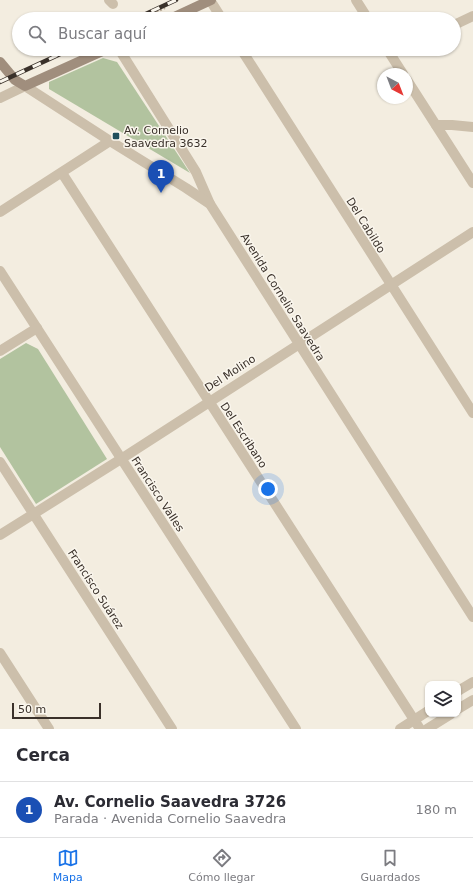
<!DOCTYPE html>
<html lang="es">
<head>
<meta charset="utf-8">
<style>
	:root { --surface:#fff; --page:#f7f7f7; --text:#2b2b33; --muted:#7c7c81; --line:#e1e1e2; --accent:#1a73e8 }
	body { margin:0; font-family:"DejaVu Sans",sans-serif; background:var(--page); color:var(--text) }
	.controls { position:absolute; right:12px; bottom:12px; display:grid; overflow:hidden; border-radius:8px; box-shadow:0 1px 3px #0004 }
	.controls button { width:36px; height:36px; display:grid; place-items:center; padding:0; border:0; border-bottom:1px solid var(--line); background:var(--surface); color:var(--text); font:20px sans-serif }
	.compass { position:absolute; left:377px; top:68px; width:36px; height:36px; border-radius:50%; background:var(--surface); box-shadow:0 1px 3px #0004; rotate:138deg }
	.scale { position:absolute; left:12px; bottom:10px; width:89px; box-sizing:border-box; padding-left:4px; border:2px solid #3a312a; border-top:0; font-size:11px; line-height:14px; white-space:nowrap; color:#3a312a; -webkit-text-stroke:3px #faf6ed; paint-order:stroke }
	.you { position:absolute; left:268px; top:489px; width:14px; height:14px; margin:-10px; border:3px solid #fff; border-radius:50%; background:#1a73e8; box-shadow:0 0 0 6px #1a73e833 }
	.badge { display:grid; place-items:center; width:26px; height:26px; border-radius:50%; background:var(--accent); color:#fff; font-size:13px; font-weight:700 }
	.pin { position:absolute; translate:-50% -33px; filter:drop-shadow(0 1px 2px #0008) }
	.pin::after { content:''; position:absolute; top:21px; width:14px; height:12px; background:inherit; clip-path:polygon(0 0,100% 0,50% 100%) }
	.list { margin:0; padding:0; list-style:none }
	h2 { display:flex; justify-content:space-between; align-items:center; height:52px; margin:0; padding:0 16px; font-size:17px }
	h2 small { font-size:13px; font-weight:400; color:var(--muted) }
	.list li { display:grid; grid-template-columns:26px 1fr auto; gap:12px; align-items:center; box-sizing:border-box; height:56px; padding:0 16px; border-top:1px solid var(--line) }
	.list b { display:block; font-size:15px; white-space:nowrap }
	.list p { margin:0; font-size:13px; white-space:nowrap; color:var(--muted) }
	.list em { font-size:13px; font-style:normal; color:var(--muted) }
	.icon { flex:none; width:22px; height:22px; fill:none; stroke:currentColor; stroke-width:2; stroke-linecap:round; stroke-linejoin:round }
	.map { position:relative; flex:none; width:473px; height:729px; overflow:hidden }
	.search { position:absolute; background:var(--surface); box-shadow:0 1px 3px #0004; left:12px; right:12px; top:12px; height:44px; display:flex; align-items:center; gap:10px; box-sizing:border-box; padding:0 14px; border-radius:22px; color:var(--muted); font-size:15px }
	.sheet { height:108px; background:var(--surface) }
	nav { display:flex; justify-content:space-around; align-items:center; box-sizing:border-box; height:56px; border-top:1px solid var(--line); background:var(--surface); font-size:11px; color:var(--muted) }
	nav a { display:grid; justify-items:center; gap:2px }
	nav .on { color:var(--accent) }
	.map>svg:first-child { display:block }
	.green { fill:#b2c39f }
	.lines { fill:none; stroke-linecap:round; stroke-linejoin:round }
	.path { stroke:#b8a996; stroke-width:2; stroke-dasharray:2 2; stroke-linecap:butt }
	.street { stroke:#ccbfab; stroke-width:10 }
	.secondary { stroke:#a08e7d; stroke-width:10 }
	.rail-casing { stroke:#3a312a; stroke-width:4.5 }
	.rail { stroke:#faf6ed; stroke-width:3; stroke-dasharray:9; stroke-linecap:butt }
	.poi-dot { fill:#204f5b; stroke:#faf6ed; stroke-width:1.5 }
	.labels { text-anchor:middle; stroke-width:3; stroke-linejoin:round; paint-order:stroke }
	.poi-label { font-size:11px; fill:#3a312a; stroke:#faf6ed; text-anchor:start }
	.street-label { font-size:11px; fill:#3a312a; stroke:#faf6ed }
</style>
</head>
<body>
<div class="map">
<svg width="473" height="729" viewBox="0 0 473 729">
	<rect width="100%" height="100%" fill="#f3ede0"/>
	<!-- green -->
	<g class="green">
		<path d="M103 58 117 62 190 173 49 89V82Z"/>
		<path d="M26 343 38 349 107 459 36 504 0 447V359Z"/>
	</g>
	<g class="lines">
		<!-- path -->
		<path class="path" d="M142 19 165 8"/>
		<!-- street -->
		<g class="street">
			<path d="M109 0 113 4"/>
			<path d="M210 0 222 19"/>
			<path d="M356 0 368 19"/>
			<path d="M454 25 473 16"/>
			<path d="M119 49 196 172 210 204"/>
			<path d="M241 49 473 413"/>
			<path d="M387 49 403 74"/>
			<path d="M407 80 473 183"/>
			<path d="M0 98 25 86 110 141 186 188 210 204 473 617"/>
			<path d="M436 125H452L473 127"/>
			<path d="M62 173 420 729"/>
			<path d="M0 212 110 141"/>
			<path d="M0 271 296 729"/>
			<path d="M0 351 37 328"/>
			<path d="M0 462 172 729"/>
			<path d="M0 535 121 459 473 232"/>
			<path d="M0 653 49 729"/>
			<path d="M458 691 473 682"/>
			<path d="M458 709 473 700"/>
			<path d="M400 729 428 711"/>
			<path d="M427 729 451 714"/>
		</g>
		<!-- secondary -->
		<g class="secondary">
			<path d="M170 19 211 0"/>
			<path d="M0 62 15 80 25 86 107 49"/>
		</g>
		<defs>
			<g id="rail">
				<path d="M135 19 176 0"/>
				<path d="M0 82 71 49"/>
			</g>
		</defs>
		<!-- rail casing -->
		<use href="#rail" class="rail-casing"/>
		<!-- rail -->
		<use href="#rail" class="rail"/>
	</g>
	<!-- markers -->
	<rect class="poi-dot" x="112" y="132" width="8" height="8" rx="2"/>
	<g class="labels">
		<!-- poi labels -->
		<g class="poi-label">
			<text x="124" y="134">Av. Cornelio<tspan x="124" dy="13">Saavedra 3632</tspan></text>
		</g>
		<!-- street labels -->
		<g class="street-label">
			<text transform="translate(366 225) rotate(58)" y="4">Del Cabildo</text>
			<text transform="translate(283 297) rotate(58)" y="4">Avenida Cornelio Saavedra</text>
			<text transform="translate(230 373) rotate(-33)" y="4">Del Molino</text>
			<text transform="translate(244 435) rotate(57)" y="4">Del Escribano</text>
			<text transform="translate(158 494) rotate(57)" y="4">Francisco Valles</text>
			<text transform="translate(96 589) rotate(57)" y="4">Francisco Suárez</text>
		</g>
	</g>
</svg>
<div class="controls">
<button><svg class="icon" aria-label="layers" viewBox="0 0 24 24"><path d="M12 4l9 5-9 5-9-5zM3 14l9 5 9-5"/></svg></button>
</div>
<svg class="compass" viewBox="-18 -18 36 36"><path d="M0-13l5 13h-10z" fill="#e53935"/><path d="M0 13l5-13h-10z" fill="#7c7c81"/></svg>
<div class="scale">50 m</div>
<div class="you"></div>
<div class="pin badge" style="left:161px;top:193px;background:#1a4fb4">1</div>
<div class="search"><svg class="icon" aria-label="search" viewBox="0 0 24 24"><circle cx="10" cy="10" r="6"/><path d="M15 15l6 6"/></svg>Buscar aquí</div>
</div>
<section class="sheet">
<h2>Cerca<small></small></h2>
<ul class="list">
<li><span class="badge" style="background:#1a4fb4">1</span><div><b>Av. Cornelio Saavedra 3726</b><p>Parada · Avenida Cornelio Saavedra</p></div><em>180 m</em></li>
</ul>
</section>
<nav>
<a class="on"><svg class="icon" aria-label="map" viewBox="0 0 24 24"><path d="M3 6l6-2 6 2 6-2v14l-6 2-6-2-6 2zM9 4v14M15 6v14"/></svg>Mapa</a>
<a><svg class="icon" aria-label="directions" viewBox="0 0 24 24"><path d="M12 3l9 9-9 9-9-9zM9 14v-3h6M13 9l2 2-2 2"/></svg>Cómo llegar</a>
<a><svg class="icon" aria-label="saved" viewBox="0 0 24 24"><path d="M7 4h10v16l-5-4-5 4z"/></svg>Guardados</a>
</nav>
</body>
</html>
